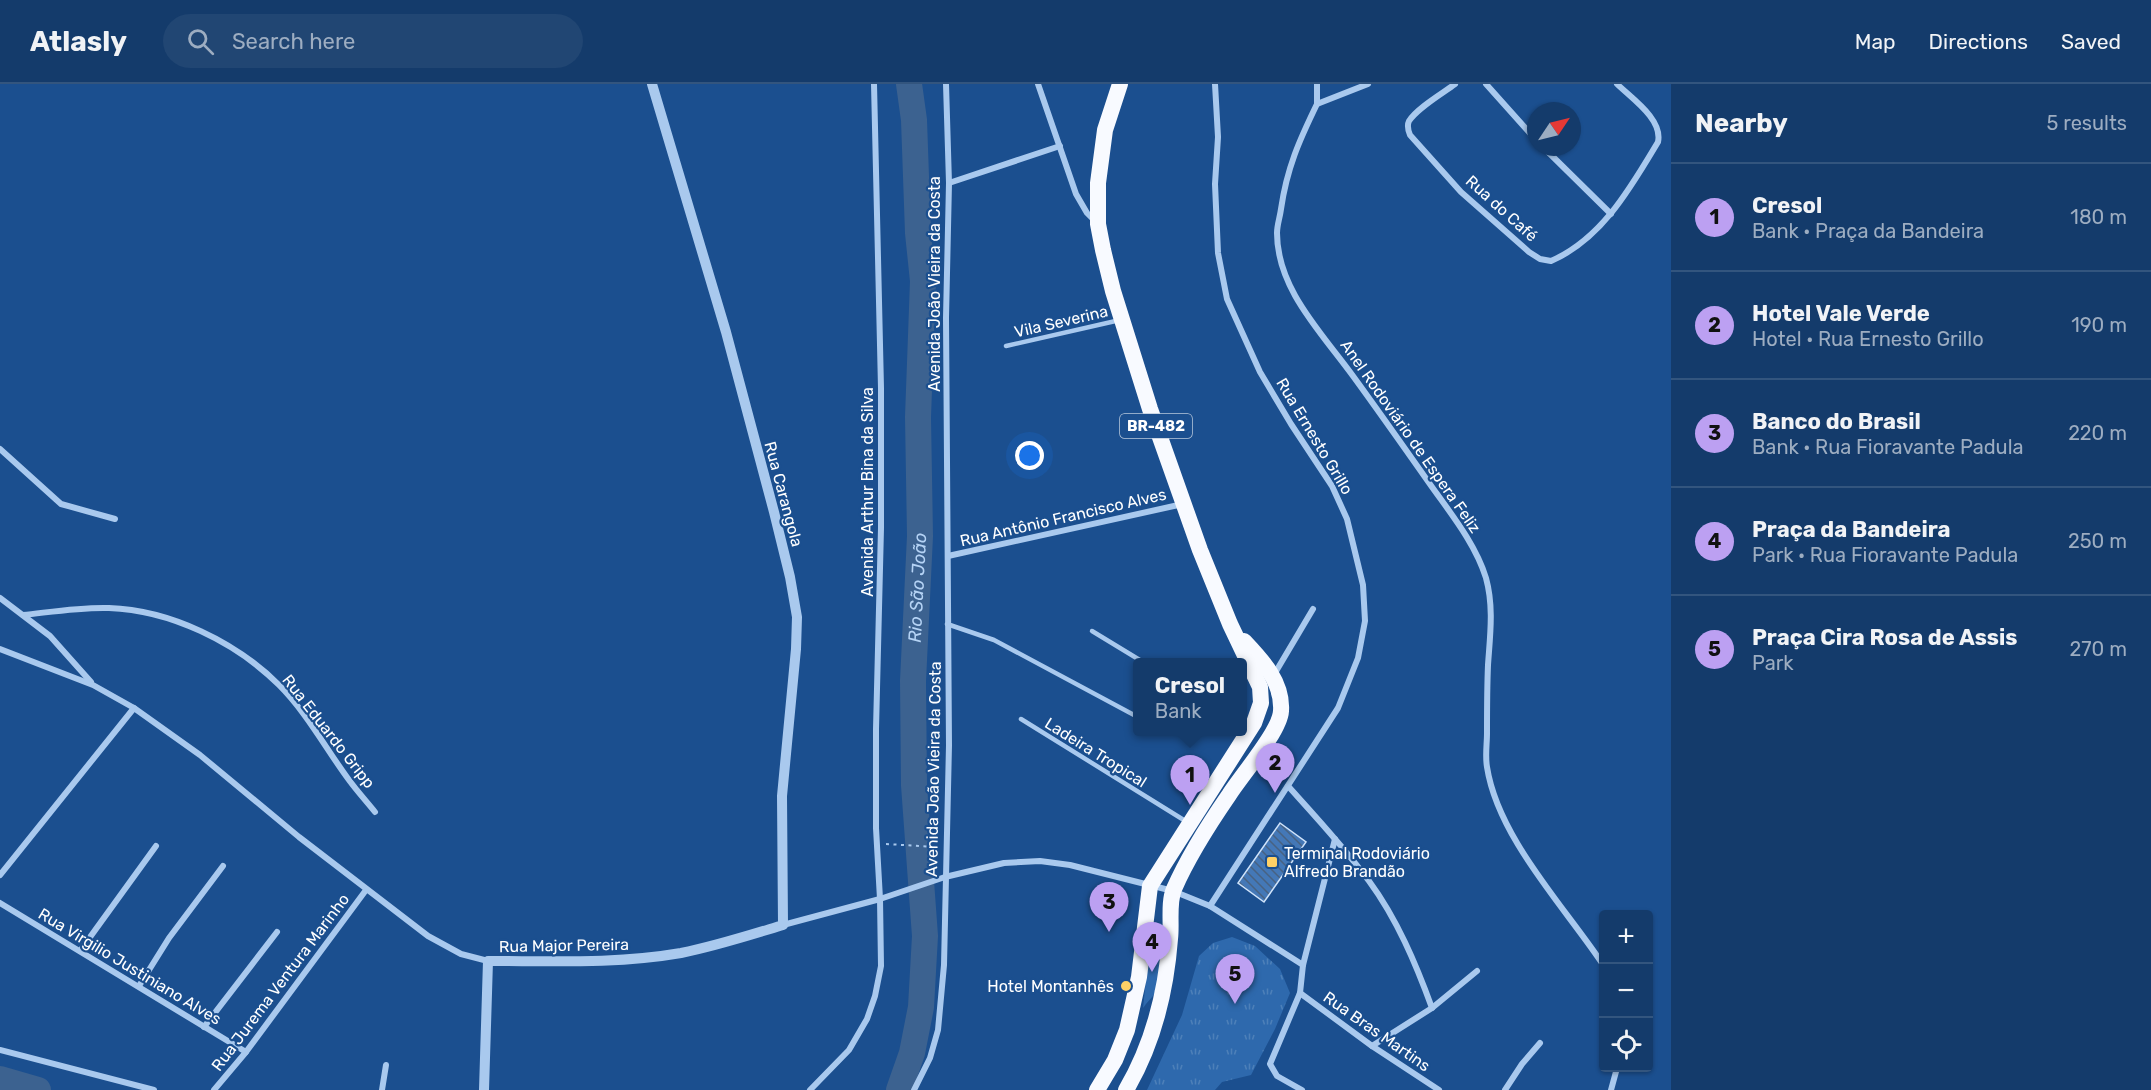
<!DOCTYPE html>
<html lang="en">
<head>
<meta charset="utf-8">
<style>
	:root { --surface:#143b6b; --page:#214673; --text:#f1f3f6; --muted:#9dadc1; --line:#33557e; --accent:#bca0f2 }
	body { margin:0; font-family:Rubik,sans-serif; background:var(--page); color:var(--text) }
	.controls { position:absolute; right:18px; bottom:18px; display:grid; overflow:hidden; border-radius:6px; box-shadow:0 2px 4px #0004 }
	.controls button { width:54px; height:54px; display:grid; place-items:center; padding:0; border:0; border-bottom:2px solid var(--line); background:var(--surface); color:var(--text); font:30px sans-serif }
	.compass { position:absolute; left:1527px; top:18px; width:54px; height:54px; border-radius:50%; background:var(--surface); box-shadow:0 2px 4px #0004; rotate:55deg }
	.you { position:absolute; left:1030px; top:372px; width:21px; height:21px; margin:-15px; border:4px solid #fff; border-radius:50%; background:#1a73e8; box-shadow:0 0 0 9px #1a73e833 }
	.badge { display:grid; place-items:center; width:39px; height:39px; border-radius:50%; background:var(--accent); color:#111; font-size:20px; font-weight:700 }
	.pin { position:absolute; translate:-50% -50px; filter:drop-shadow(0 2px 3px #0008) }
	.pin::after { content:''; position:absolute; top:32px; width:21px; height:18px; background:inherit; clip-path:polygon(0 0,100% 0,50% 100%) }
	.popup { position:absolute; left:1133px; top:574px; width:114px; height:78px; box-sizing:border-box; display:grid; place-content:center; border-radius:6px; background:var(--surface); filter:drop-shadow(0 2px 4px #0005); font-size:20px; white-space:nowrap; color:var(--muted) }
	.popup b { font-size:22px; color:var(--text) }
	.popup::after { content:''; position:absolute; left:50%; top:100%; margin-left:-12px; border:12px solid transparent; border-top-color:var(--surface) }
	.list { margin:0; padding:0; list-style:none }
	h2 { display:flex; justify-content:space-between; align-items:center; height:78px; margin:0; padding:0 24px; font-size:26px }
	h2 small { font-size:20px; font-weight:400; color:var(--muted) }
	.list li { display:grid; grid-template-columns:39px 1fr auto; gap:18px; align-items:center; box-sizing:border-box; height:108px; padding:0 24px; border-top:2px solid var(--line) }
	.list b { display:block; font-size:22px; white-space:nowrap }
	.list p { margin:0; font-size:20px; white-space:nowrap; color:var(--muted) }
	.list em { font-size:20px; font-style:normal; color:var(--muted) }
	.icon { flex:none; width:33px; height:33px; fill:none; stroke:currentColor; stroke-width:2; stroke-linecap:round; stroke-linejoin:round }
	.map { position:relative; flex:none; width:1671px; height:1006px; overflow:hidden }
	header { display:flex; align-items:center; gap:36px; box-sizing:border-box; height:84px; padding:0 30px; background:var(--surface); border-bottom:2px solid var(--line) }
	header strong { font-size:28px }
	nav { display:flex; gap:33px; margin-inline-start:auto; font-size:21px }
	.search { width:420px; height:54px; background:var(--page); display:flex; align-items:center; gap:15px; box-sizing:border-box; padding:0 21px; border-radius:33px; color:var(--muted); font-size:22px }
	main { display:flex }
	aside { flex:1; background:var(--surface) }
	.map>svg:first-child { display:block }
	.grass { fill:url(#grass-tufts) }
	.lines { fill:none; stroke-linecap:round; stroke-linejoin:round }
	.river { stroke:#3c6290; stroke-width:26 }
	.building { fill:url(#building-back-hatch); stroke:#cfe3fa; stroke-width:1.5 }
	.path { stroke:#a9c9ee; stroke-width:2; stroke-dasharray:3 4.5; stroke-linecap:butt }
	.service { stroke:#a9c9ee; stroke-width:4.5 }
	.minor { stroke:#a9c9ee; stroke-width:6 }
	.tertiary { stroke:#a9c9ee; stroke-width:10 }
	.trunk { stroke:#f8faff; stroke-width:16 }
	.poi-dot { fill:#ffd166; stroke:#1b4f8f; stroke-width:2 }
	.labels { text-anchor:middle; stroke-width:4.5; stroke-linejoin:round; paint-order:stroke }
	.shield { fill:#1b4f8f; stroke:#bbcadd; stroke-width:1.5 }
	.shield-label { font-size:15px; font-weight:bold; fill:#fff }
	.street-label { font-size:16px; fill:#fff; stroke:#1b4f8f }
	.poi-label { font-size:16px; fill:#fff; stroke:#1b4f8f; text-anchor:start }
	.water-label { font-size:18px; font-style:italic; fill:#b5d3f5; stroke:#1b4f8f }
</style>
</head>
<body>
<header>
<strong>Atlasly</strong>
<div class="search"><svg class="icon" aria-label="search" viewBox="0 0 24 24"><circle cx="10" cy="10" r="6"/><path d="M15 15l6 6"/></svg>Search here</div>
<nav><a>Map</a><a>Directions</a><a>Saved</a></nav>
</header>
<main>
<div class="map">
<svg width="1671" height="1006" viewBox="0 0 1671 1006">
	<defs>
		<pattern id="grass-tufts" width="24" height="20" patternUnits="userSpaceOnUse" patternTransform="scale(1.5)"><rect width="24" height="20" fill="#2e69ad"/><path d="M3 7l-1-3M5 7V3M7 7l1-3M15 17l-1-3M17 17v-4M19 17l1-3" fill="none" stroke="#4d80b9"/></pattern>
		<pattern id="building-back-hatch" width="6" height="6" patternUnits="userSpaceOnUse" patternTransform="scale(1.5)"><rect width="6" height="6" fill="#4478b7"/><path d="M-1 5l2 2M0 0l6 6M5-1l2 2" fill="none" stroke="#486282"/></pattern>
	</defs>
	<rect width="100%" height="100%" fill="#1b4f8f"/>
	<!-- grass -->
	<g class="grass">
		<path d="M1161 839C1165 849 1159 899 1155 909 1152 914 1146 919 1143 924L1151 849 1154 842Z"/>
		<path d="M1232 853 1255 862 1280 885 1290 909 1275 945 1251 991 1222 998 1215 1006H1147L1182 931 1199 872 1213 859Z"/>
	</g>
	<g class="lines">
		<!-- river -->
		<g class="river">
			<path d="M0 995 38 1006"/>
			<path id="s1" d="M899 1006 912 969 921 923 925 852 914 701 913 597 920 452 918 333 923 197 918 149 914 36 909 0"/>
		</g>
	</g>
	<!-- building -->
	<path class="building" d="M1280 739 1306 758 1264 818 1238 799Z"/>
	<g class="lines">
		<!-- path -->
		<path class="path" d="M886 760 937 763"/>
		<!-- service -->
		<g class="service">
			<path d="M1006 262 1120 236"/>
			<path d="M947 540 994 556 1134 631"/>
			<path d="M1092 547 1143 578"/>
			<path d="M1021 635 1187 738"/>
		</g>
		<!-- minor -->
		<g class="minor">
			<path d="M1038 0 1076 110 1087 129 1095 137"/>
			<path d="M1317 0V20"/>
			<path d="M1368 0 1317 20C1299 57 1287 84 1281 125 1280 133 1277 141 1277 149 1277 205 1322 249 1353 292 1380 329 1406 366 1432 403 1452 431 1476 461 1486 494 1494 523 1490 552 1488 581 1487 604 1487 626 1487 649 1487 660 1485 672 1487 683 1498 754 1565 823 1604 882"/>
			<path d="M1455 0C1443 9 1417 24 1409 37 1407 41 1408 46 1410 51L1461 108 1529 168 1540 175 1551 177C1602 155 1631 103 1658 58 1663 35 1631 14 1617 0"/>
			<path d="M1486 0 1536 56"/>
			<path d="M1543 63 1611 130"/>
			<path d="M949 99 1060 62"/>
			<path d="M0 365 61 420 115 435"/>
			<path d="M948 472 1183 420"/>
			<path d="M0 514 50 552 91 598"/>
			<path d="M23 531C51 528 80 523 109 524 170 526 236 558 279 601 307 629 326 665 349 696 357 707 367 718 375 728"/>
			<path d="M0 565 93 601 134 624 200 671 299 753 428 852 461 870 488 877"/>
			<path d="M1275 589 1313 525"/>
			<path d="M1288 702C1316 733 1344 763 1369 797 1397 835 1416 880 1432 924"/>
			<path d="M0 791 134 624"/>
			<path d="M0 819 246 968"/>
			<path d="M1210 822 1338 624 1358 574 1365 537 1363 501 1347 435 1332 402 1291 340 1260 288 1227 215 1218 169 1215 100 1218 53 1215 0"/>
			<path d="M783 841 880 815 945 793 1004 779 1040 777 1070 781 1173 807 1210 822 1303 881"/>
			<path d="M80 867 156 762"/>
			<path d="M139 902 169 854 223 782"/>
			<path d="M1300 909 1372 962 1439 1006"/>
			<path d="M204 943 277 848"/>
			<path d="M1372 962 1432 924 1477 887"/>
			<path d="M0 966 154 1006"/>
			<path d="M214 1006 246 968 366 806"/>
			<path d="M382 1006 386 981"/>
			<path d="M810 1006 849 966 867 935 875 912 881 882 880 815 876 744V645L881 444V304L874 0"/>
			<path d="M914 1006 930 974 938 946 944 881 949 661 946 234 949 99 946 0"/>
			<path d="M1302 1006 1277 992 1270 980 1300 909 1303 881 1335 755"/>
			<path d="M1505 1006 1522 980 1540 959"/>
			<path d="M1611 1006 1617 984"/>
		</g>
		<!-- tertiary -->
		<path class="tertiary" d="M484 1006 488 877C552 877 618 880 681 869 716 862 750 851 783 841L782 712 796 565 797 533 790 493 774 428 726 248 652 0"/>
		<!-- trunk -->
		<g class="trunk">
			<path d="M1097 1006 1115 976 1127 946 1139 893 1150 802 1254 639 1261 619 1260 603 1230 540 1200 466 1150 325 1113 207 1103 166 1098 140V99L1105 46 1120 0"/>
			<path d="M1126 1006C1153 960 1166 908 1170 855 1172 840 1168 819 1174 805 1188 773 1209 740 1229 711 1241 692 1280 647 1281 627 1283 598 1262 576 1244 557"/>
		</g>
	</g>
	<!-- markers -->
	<g class="poi-dot">
		<rect x="1266" y="772" width="12" height="12" rx="3"/>
		<circle cx="1126" cy="902" r="6"/>
	</g>
	<g class="labels">
		<!-- shield labels -->
		<rect class="shield" x="1120" y="330" width="72" height="24" rx="4.5"/>
		<g class="shield-label">
			<text x="1156" y="347">BR-482</text>
		</g>
		<!-- street labels -->
		<g class="street-label">
			<text transform="translate(1502 124) rotate(42)" y="6">Rua do Café</text>
			<text transform="translate(934 200) rotate(-90)" y="6">Avenida João Vieira da Costa</text>
			<text transform="translate(1061 237) rotate(-13)" y="6">Vila Severina</text>
			<text transform="translate(1315 352) rotate(59)" y="6">Rua Ernesto Grillo</text>
			<text transform="translate(1411 352) rotate(55)" y="6">Anel Rodoviário de Espera Feliz</text>
			<text transform="translate(867 408) rotate(-90)" y="6">Avenida Arthur Bina da Silva</text>
			<text transform="translate(784 410) rotate(75)" y="6">Rua Carangola</text>
			<text transform="translate(1063 433) rotate(-13)" y="6">Rua Antônio Francisco Alves</text>
			<text transform="translate(329 647) rotate(52)" y="6">Rua Eduardo Gripp</text>
			<text transform="translate(1096 668) rotate(32)" y="6">Ladeira Tropical</text>
			<text transform="translate(933 685) rotate(-89)" y="6">Avenida João Vieira da Costa</text>
			<text transform="translate(564 861) rotate(-1)" y="6">Rua Major Pereira</text>
			<text transform="translate(130 882) rotate(31)" y="6">Rua Virgilio Justiniano Alves</text>
			<text transform="translate(280 898) rotate(-53)" y="6">Rua Jurema Ventura Marinho</text>
			<text transform="translate(1377 947) rotate(35)" y="6">Rua Bras Martins</text>
		</g>
		<!-- poi labels -->
		<g class="poi-label">
			<text x="1284" y="775">Terminal Rodoviário<tspan x="1284" dy="18">Alfredo Brandão</tspan></text>
			<text x="1114" y="908" text-anchor="end">Hotel Montanhês</text>
		</g>
		<!-- water labels -->
		<g class="water-label">
			<text dy="6" stroke="none"><textPath href="#s1" startOffset="506">Rio São João</textPath></text>
		</g>
	</g>
</svg>
<div class="controls">
<button>+</button>
<button>−</button>
<button><svg class="icon" aria-label="locate" viewBox="0 0 24 24"><circle cx="12" cy="12" r="6"/><path d="M12 2v4M12 18v4M2 12h4M18 12h4"/></svg></button>
</div>
<svg class="compass" viewBox="-18 -18 36 36"><path d="M0-13l5 13h-10z" fill="#e53935"/><path d="M0 13l5-13h-10z" fill="#9dadc1"/></svg>
<div class="you"></div>
<div class="pin badge" style="left:1190px;top:721px">1</div>
<div class="popup"><b>Cresol</b>Bank</div>
<div class="pin badge" style="left:1275px;top:709px">2</div>
<div class="pin badge" style="left:1109px;top:848px">3</div>
<div class="pin badge" style="left:1152px;top:888px">4</div>
<div class="pin badge" style="left:1235px;top:920px">5</div>
</div>
<aside>
<h2>Nearby<small>5 results</small></h2>
<ul class="list">
<li><span class="badge">1</span><div><b>Cresol</b><p>Bank · Praça da Bandeira</p></div><em>180 m</em></li>
<li><span class="badge">2</span><div><b>Hotel Vale Verde</b><p>Hotel · Rua Ernesto Grillo</p></div><em>190 m</em></li>
<li><span class="badge">3</span><div><b>Banco do Brasil</b><p>Bank · Rua Fioravante Padula</p></div><em>220 m</em></li>
<li><span class="badge">4</span><div><b>Praça da Bandeira</b><p>Park · Rua Fioravante Padula</p></div><em>250 m</em></li>
<li><span class="badge">5</span><div><b>Praça Cira Rosa de Assis</b><p>Park</p></div><em>270 m</em></li>
</ul>
</aside>
</main>
</body>
</html>
